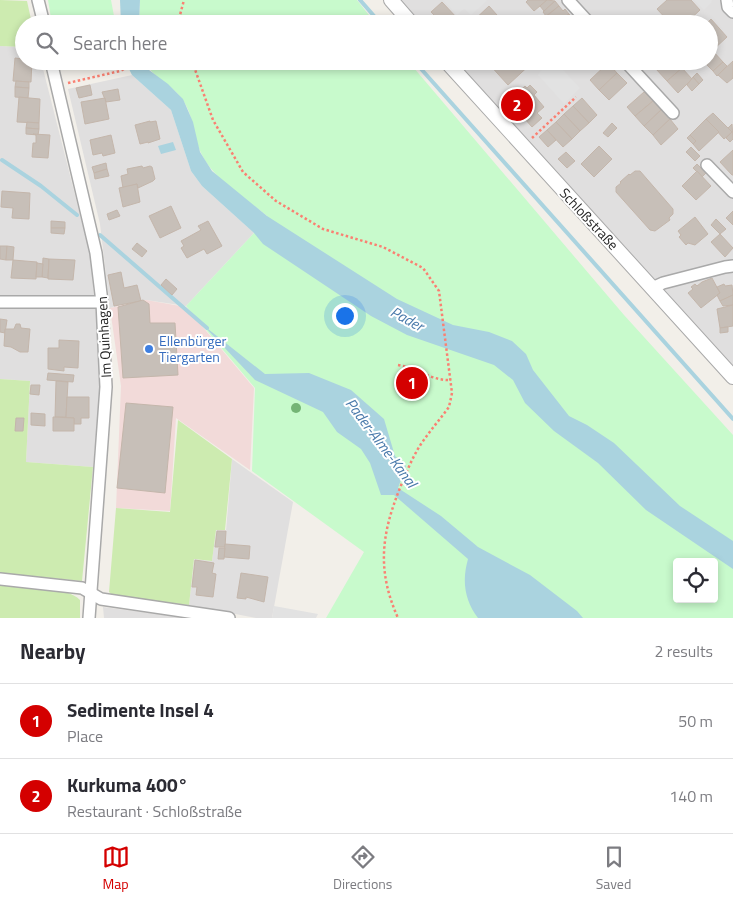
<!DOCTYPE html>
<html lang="en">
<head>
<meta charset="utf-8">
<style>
	:root { --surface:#fff; --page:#f7f7f7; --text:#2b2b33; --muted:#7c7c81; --line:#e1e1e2; --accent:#d40000 }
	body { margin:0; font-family:"Titillium Web",sans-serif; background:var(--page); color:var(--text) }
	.controls { position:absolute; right:15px; bottom:15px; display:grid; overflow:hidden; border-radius:5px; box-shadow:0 2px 8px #0003 }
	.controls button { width:45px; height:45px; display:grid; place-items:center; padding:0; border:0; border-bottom:1px solid var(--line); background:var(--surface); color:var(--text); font:25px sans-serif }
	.you { position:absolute; left:344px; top:315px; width:18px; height:18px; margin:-12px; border:4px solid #fff; border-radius:50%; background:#1a73e8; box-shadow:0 0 0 8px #1a73e833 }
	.badge { display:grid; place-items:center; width:32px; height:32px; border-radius:50%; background:var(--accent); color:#fff; font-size:16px; font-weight:700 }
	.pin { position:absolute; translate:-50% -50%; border:2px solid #fff; box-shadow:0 1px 5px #0006 }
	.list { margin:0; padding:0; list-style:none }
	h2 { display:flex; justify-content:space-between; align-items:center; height:65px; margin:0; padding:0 20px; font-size:21px }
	h2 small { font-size:16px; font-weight:400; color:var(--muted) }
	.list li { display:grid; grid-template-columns:32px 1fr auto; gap:15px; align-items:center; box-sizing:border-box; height:75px; padding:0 20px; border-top:1px solid var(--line) }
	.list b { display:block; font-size:19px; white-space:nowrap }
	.list p { margin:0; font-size:16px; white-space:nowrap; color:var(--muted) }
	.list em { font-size:16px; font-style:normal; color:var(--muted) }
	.icon { flex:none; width:28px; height:28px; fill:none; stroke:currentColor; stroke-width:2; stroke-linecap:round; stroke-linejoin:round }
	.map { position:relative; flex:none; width:733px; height:618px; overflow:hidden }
	.search { position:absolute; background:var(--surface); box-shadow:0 2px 8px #0003; left:15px; right:15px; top:15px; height:55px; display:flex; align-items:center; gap:12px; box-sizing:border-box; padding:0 18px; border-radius:28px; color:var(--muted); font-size:19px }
	.sheet { height:215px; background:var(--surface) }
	nav { display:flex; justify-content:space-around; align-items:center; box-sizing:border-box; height:70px; border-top:1px solid var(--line); background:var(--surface); font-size:14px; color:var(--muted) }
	nav a { display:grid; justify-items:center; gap:2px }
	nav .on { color:var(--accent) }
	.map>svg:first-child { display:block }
	.residential { fill:#e0dfdf }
	.commercial { fill:#f2dad9 }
	.grass { fill:#cdebb0 }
	.park { fill:#c8facc; fill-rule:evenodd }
	.parking { fill:#e2e2e2 }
	.water { fill:#aad3df }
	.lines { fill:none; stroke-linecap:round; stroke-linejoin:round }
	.stream { stroke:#aad3df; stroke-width:4 }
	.building { fill:#c7bfb8; stroke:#c4b6ab }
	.minor-casing { stroke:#a9a9a9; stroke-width:14 }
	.tertiary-casing { stroke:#a9a9a9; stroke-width:16 }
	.path { stroke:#fa8072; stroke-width:2.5; stroke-dasharray:2.5 2.5; stroke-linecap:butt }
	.minor { stroke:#fff; stroke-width:11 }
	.tertiary { stroke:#fff; stroke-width:14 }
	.tree { fill:#74b475 }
	.shop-dot { fill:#3f7fe0; stroke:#fff; stroke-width:2 }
	.labels { text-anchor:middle; stroke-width:4; stroke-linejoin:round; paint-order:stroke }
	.street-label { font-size:14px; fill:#222; stroke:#fff }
	.shop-label { font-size:14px; fill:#366cbe; stroke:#fff; text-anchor:start }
	.water-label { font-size:15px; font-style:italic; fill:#4a7aab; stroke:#fff }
</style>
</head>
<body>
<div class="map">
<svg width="733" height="618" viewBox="0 0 733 618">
	<rect width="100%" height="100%" fill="#f2efe9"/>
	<!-- residential -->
	<g class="residential">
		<path d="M399 0H733V371L454 61H709V24H420Z"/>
		<path d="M0 46 24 47V61H41L90 254 102 374 93 467 26 462 30 381 0 379Z"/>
		<path d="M132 75 171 110 191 171 202 186 254 233 186 306 146 300 110 308 100 224 68 89Z"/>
		<path d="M232 459 293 502 272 618H256L189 605 194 559 212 561 216 530 226 531Z"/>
		<path d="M103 607 187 618H104Z"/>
	</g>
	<!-- commercial -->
	<path class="commercial" d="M146 300 186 307 254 388 250 470 176 418 170 511 116 508 121 386 110 308Z"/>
	<!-- grass -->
	<g class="grass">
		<path d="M0 0 27 1 32 24H24V47L0 46Z"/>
		<path d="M0 379 30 381 26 462 93 467 82 581 0 573Z"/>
		<path d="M178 420 232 459 225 530H216L212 561 194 559 189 605 113 596 109 592 116 508 170 512Z"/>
		<path d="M0 585C19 587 68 586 80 600V618H0Z"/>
	</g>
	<!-- park -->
	<g class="park">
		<path d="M48 0H111L114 16 71 24H52Z"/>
		<path d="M140 0H357L376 24H139Z"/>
		<path d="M145 61H408L624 315 733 435V618H326L364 552 252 471 255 388 186 306 254 233 267 216C244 197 214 180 201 153 193 136 194 115 182 99 172 84 152 78 145 61ZM677 562H714V599H677Z"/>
	</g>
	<!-- parking -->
	<g class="parking">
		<path d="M443 0H486L487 1 471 15 464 9 457 15Z"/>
		<path d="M694 0H712L711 3 704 10Z"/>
		<path d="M547 61H555L580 88 564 104 538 75Z"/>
		<path d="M274 606 318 614 316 618H272Z"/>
	</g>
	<!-- water -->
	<g class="water">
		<path d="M120 0H140L139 24H121Z"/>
		<path d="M125 61H145L149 70 168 84 183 99 193 122 200 152 212 171 267 216 397 299 453 325 489 332 512 341 526 354 533 370 569 416 587 425 614 443 680 506 733 541V569L646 510 598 463 554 431 525 403 513 380 494 365 407 335 371 316 263 244 254 233 202 186 191 171 171 110 132 75Z"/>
		<path d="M173 142 176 150 161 154 158 146Z"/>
		<path d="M203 325 265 374 309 373 351 390 384 419 395 456 406 466 398 488 441 516 478 547 530 575 577 611 583 618H478C464 600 462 580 468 559L394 495H381L370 463 361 449 337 432 323 412 255 380Z"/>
	</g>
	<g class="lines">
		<!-- stream -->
		<g class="stream">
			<path d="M360 0 381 24"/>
			<path d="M414 61 733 419"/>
			<path d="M2 160 41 186 77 215"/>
			<path d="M100 235 207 328"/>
		</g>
	</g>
	<!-- building -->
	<g class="building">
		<path d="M528 0H547L534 11 526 2Z"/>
		<path d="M547 0 555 1 544 11 540 6Z"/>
		<path d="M667 0H691L700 10 685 24H671L657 9Z"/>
		<path d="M555 1 559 6 546 16 543 12Z"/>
		<path d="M442 2 458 19 452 24H442L441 22 439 24 435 19 437 18 431 12Z"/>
		<path d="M489 6 505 24H470Z"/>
		<path d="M559 6 563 11 565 9 569 14 557 24H545L542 20Z"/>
		<path d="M569 14 573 18 571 20 574 24H557Z"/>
		<path d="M711 19 727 37 714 49 709 44V24H706Z"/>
		<path d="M712 50 723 62 713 71 703 61H709V52Z"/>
		<path d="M15 58 24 59V61H32L31 82 13 81Z"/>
		<path d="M490 61H534L508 85 488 63Z"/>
		<path d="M664 61H676L682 68 667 81 656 69Z"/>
		<path d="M733 61V78L727 83 718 75Z"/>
		<path d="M723 62 727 66 717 76 713 71Z"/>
		<path d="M608 63 617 73 599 90 590 80Z"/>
		<path d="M682 68 692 79 678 93 667 81Z"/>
		<path d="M617 73 627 83 609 100 599 90Z"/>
		<path d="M697 73 703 80 699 84 693 77Z"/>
		<path d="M693 77 699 84 692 91 687 85Z"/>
		<path d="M16 81 29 82V88L15 87Z"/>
		<path d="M90 85 92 95 79 98 76 88Z"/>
		<path d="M530 85 537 92 534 95 544 107 537 113 542 118 532 127 509 101 525 86 527 88Z"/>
		<path d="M15 87 29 88 28 98 15 97Z"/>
		<path d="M118 89 120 100 106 102 102 92Z"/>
		<path d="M644 92 653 101 635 116 627 107Z"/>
		<path d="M19 97 40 99 39 123 17 122Z"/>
		<path d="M105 98 109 119 85 124 81 102Z"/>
		<path d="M582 98 597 115 589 123 573 106Z"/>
		<path d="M653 101 661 110 644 126 635 116Z"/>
		<path d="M573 106 589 123 580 131 564 114Z"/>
		<path d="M661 110 670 119 653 135 644 126Z"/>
		<path d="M713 113 732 132 724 139 706 119Z"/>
		<path d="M564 114 580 131 572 139 556 122Z"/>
		<path d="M670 119 678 129 661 145 653 135Z"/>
		<path d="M706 119 719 132 699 151 693 144 696 141 690 135Z"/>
		<path d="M150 121V122L156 121 160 139 148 143V142L140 144 135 125Z"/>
		<path d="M27 122 39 123V129L26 128Z"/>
		<path d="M556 122 572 139 563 147 547 130Z"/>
		<path d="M612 123 617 128 608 137 603 133Z"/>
		<path d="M732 124 733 139 730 142 726 138 732 132 728 128Z"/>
		<path d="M26 128 39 129 38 135 26 134Z"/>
		<path d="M547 130 556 140 548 147 539 137Z"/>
		<path d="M33 134 50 135 48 158 32 157 33 143H36V135Z"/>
		<path d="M111 135 115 153 103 156 102 153 93 155 90 140Z"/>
		<path d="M690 135 696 141 693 144 687 138Z"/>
		<path d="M599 146 612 159 594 177 581 164Z"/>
		<path d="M691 147 700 156 695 161 686 152Z"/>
		<path d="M733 150V175H732L720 162Z"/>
		<path d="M566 152 575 161 567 168 558 159Z"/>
		<path d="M106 163 107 169 94 173 92 167Z"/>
		<path d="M697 164 706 173 702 177 693 168Z"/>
		<path d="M142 166 143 168 150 166 152 167 155 179 153 181 138 188 137 184 123 188 121 176 128 174 127 169Z"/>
		<path d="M107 169 109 176 95 179 94 173Z"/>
		<path d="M635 171H640L673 209V214L669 218 670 220 655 231 650 230 616 192V187L621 183 620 182 629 174 630 175Z"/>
		<path d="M697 171 711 186 696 200 682 186Z"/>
		<path d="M137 184 140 202 123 207 119 188Z"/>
		<path d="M2 191 30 193 29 219 12 218 13 208 1 207Z"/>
		<path d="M171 206 181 228 160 238 149 216Z"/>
		<path d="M117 210 120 216 109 220 107 214Z"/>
		<path d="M733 211V225L726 218Z"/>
		<path d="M695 217 708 234 695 245 688 243 686 245 679 237 681 235 678 231Z"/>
		<path d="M716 219 726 229 720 234 711 225Z"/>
		<path d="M51 221 65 222V228H51Z"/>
		<path d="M208 221 222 246 207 254 204 249 187 258 181 248 184 246 181 241 201 230 198 226Z"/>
		<path d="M51 228H65L64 234 51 233Z"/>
		<path d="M720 234 733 248 725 257 711 242Z"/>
		<path d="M137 243 147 251 142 257 132 249Z"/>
		<path d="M0 246H7L6 260 0 259Z"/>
		<path d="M7 246 14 247 13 260H6Z"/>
		<path d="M43 258 49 259 48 278 42 277Z"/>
		<path d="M49 259 75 260 73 280 48 279Z"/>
		<path d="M13 260 37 262 36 279 11 278Z"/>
		<path d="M37 263 43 264 42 277H36Z"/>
		<path d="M121 272 124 288 137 285 141 301 114 306 108 275Z"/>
		<path d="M712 278 720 293 701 308 688 293 693 289 691 287 695 284 697 286 702 282Z"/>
		<path d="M166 279 177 289 172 295 161 285Z"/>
		<path d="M724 284 725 286 732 285 733 295 720 301 717 295 720 293 717 287Z"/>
		<path d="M733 295V305L723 306 720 301Z"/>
		<path d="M143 300 149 304 150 323H175L178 375 123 378 118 307Z"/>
		<path d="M733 305V326L720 328 717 309Z"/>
		<path d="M0 319 7 320 5 333 0 332Z"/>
		<path d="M16 324H20L21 328 30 329 28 352H20L11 347 4 346 5 329H14Z"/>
		<path d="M728 327V332L720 333V328Z"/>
		<path d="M59 340 79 341 78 368 64 367V371L48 369V348H59Z"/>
		<path d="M48 373 74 375 73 382 47 380Z"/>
		<path d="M56 381 68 382 66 417H55Z"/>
		<path d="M31 385H40L39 395 30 394Z"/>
		<path d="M67 397H89V418H81V424H74V418H66Z"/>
		<path d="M126 403 173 407 165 493 117 488Z"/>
		<path d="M31 413 45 414V426L31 425Z"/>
		<path d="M53 417 74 418V431H53Z"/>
		<path d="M16 418H24L23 431H15Z"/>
		<path d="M217 531H226L225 547H215Z"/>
		<path d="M225 544 250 546 249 559 224 557Z"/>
		<path d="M219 548H225L224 559H218Z"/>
		<path d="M195 560 214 563 212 573 216 574 213 597 196 595 197 587H192Z"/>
		<path d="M241 573 268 577 264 602 246 597V599L237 598Z"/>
	</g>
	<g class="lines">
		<defs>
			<g id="minor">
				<path d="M38 0 44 24"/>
				<path d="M568 0 590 24"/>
				<path d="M727 0 728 7 733 12"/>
				<path d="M51 61 96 253 102 302 106 387 89 618"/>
				<path d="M625 61 673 113"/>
				<path d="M707 165 733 192"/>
				<path d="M652 288 663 283 725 267 733 266"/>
				<path d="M0 302H102"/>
				<path d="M0 579 82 588 101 599 229 618"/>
			</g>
			<g id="tertiary">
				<path d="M391 0 412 24"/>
				<path d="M446 61 733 377"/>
			</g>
		</defs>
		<!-- minor casing -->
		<use href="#minor" class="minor-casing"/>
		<!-- tertiary casing -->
		<use href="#tertiary" class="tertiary-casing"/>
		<!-- path -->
		<g class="path">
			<path d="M177 24 179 17"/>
			<path d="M181 24 180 15 184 0"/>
			<path d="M185 61 193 64"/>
			<path d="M192 61 213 120 243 172 276 201 323 229 383 247 423 268 439 291 452 393 449 407C440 419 430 431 421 444 412 458 406 473 400 488 381 535 377 571 398 618"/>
			<path d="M68 83 120 71 141 61"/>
			<path d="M532 138 576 97"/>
			<path d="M398 365C416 368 432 381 451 380"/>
		</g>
		<!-- minor -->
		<use href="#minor" class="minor"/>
		<!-- tertiary -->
		<use href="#tertiary" class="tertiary"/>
	</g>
	<!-- trees -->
	<circle class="tree" cx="296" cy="408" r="5"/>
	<!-- markers -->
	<circle class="shop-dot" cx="149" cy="349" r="5"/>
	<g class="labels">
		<!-- street labels -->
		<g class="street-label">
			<text transform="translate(589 219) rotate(47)" y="5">Schloßstraße</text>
			<text transform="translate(104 337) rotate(-93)" y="5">Im Quinhagen</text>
		</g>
		<!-- shop labels -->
		<g class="shop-label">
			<text x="159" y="346">Ellenbürger<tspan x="159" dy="16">Tiergarten</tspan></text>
		</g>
		<!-- water labels -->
		<g class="water-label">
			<text transform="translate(407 319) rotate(29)" y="5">Pader</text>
			<text transform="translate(381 443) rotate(53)" y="5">Pader-Alme-Kanal</text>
		</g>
	</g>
</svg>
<div class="controls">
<button><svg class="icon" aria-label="locate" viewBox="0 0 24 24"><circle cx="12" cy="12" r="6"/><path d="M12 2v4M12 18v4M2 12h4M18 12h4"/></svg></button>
</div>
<div class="you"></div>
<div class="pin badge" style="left:412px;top:383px">1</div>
<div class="pin badge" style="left:517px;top:105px">2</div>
<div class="search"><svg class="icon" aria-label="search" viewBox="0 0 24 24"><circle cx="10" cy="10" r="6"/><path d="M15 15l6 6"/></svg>Search here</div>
</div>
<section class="sheet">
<h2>Nearby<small>2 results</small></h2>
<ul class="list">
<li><span class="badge">1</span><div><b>Sedimente Insel 4</b><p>Place</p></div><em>50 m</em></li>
<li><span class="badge">2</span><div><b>Kurkuma 400°</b><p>Restaurant · Schloßstraße</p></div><em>140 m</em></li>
</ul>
</section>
<nav>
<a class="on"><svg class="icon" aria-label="map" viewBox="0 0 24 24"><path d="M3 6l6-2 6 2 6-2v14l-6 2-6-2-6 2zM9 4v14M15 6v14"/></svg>Map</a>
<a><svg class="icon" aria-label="directions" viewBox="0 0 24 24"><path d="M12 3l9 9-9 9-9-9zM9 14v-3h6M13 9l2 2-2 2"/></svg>Directions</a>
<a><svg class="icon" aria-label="saved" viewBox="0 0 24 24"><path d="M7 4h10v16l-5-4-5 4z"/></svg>Saved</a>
</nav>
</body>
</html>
